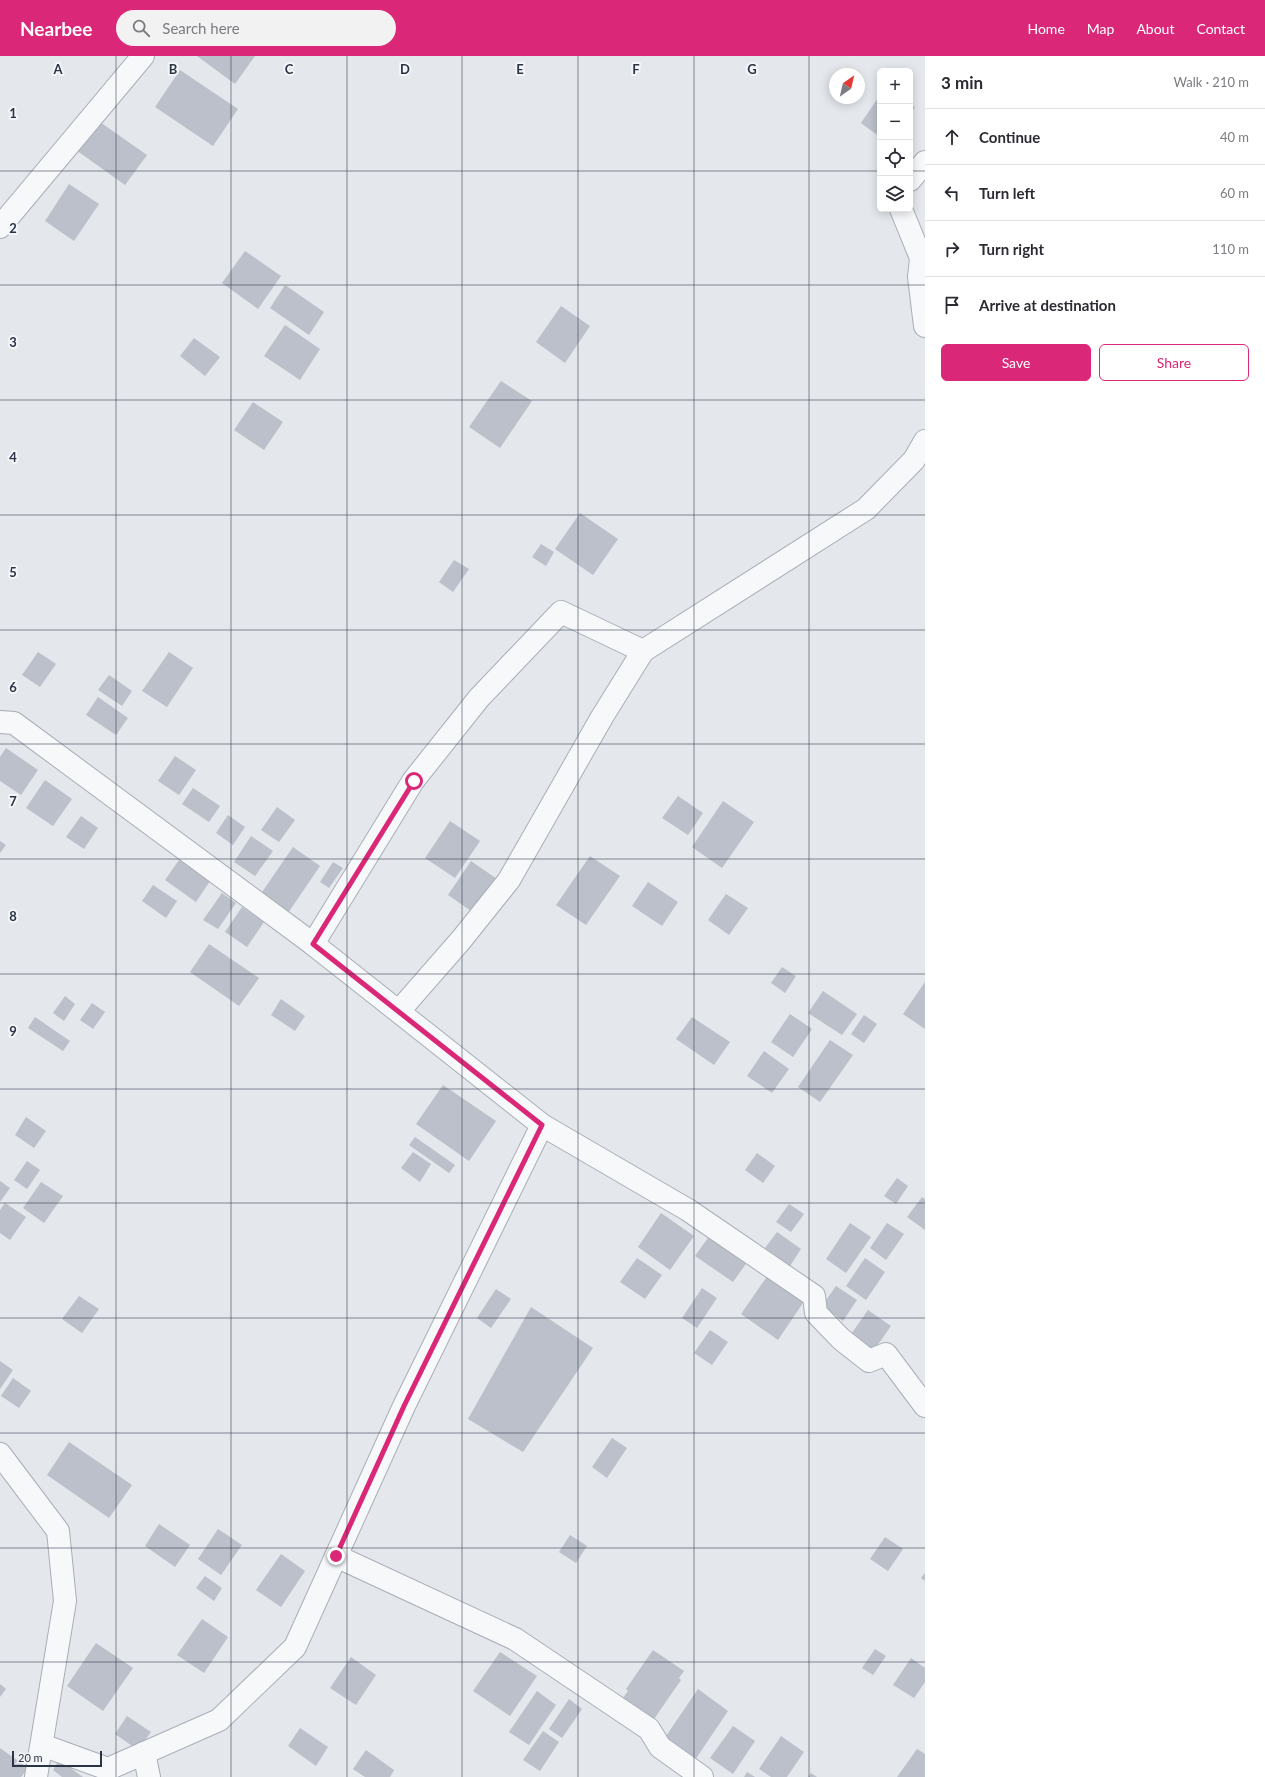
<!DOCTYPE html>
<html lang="en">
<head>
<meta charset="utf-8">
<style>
	:root { --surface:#fff; --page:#f2f2f3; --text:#2b2b33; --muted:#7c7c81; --line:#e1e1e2; --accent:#db2777 }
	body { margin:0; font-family:Lato,sans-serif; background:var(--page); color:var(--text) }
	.controls { position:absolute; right:12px; top:12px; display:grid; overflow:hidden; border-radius:6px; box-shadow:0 2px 10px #0003 }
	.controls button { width:36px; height:36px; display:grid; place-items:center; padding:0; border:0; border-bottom:1px solid var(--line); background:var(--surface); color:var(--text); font:20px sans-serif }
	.compass { position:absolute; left:829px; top:12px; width:36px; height:36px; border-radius:50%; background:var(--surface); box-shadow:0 2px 10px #0003; rotate:34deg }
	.scale { position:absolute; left:12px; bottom:10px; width:90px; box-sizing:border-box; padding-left:4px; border:2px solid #2b3445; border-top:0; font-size:11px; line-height:14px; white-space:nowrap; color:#2b3445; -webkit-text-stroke:3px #f4f6f9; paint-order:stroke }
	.stop { position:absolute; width:12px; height:12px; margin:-9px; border:3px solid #db2777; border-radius:50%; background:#fff }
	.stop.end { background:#db2777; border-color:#fff; box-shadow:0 1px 4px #0008 }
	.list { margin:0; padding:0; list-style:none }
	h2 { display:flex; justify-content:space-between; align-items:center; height:52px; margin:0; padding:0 16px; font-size:17px }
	h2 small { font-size:13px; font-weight:400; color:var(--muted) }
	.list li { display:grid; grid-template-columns:26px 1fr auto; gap:12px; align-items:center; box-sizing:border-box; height:56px; padding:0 16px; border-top:1px solid var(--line) }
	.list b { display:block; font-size:15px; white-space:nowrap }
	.list em { font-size:13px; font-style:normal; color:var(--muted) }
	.actions { display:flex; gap:8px; padding:12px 16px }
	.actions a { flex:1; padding:9px 0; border:1px solid var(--accent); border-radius:6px; text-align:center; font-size:14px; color:var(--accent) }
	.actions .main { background:var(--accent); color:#fff }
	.icon { flex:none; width:22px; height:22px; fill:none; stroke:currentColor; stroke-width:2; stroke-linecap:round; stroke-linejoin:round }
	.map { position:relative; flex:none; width:925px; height:1721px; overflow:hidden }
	header { display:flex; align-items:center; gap:24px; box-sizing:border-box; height:56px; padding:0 20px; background:var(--accent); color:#fff }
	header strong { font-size:19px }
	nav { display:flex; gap:22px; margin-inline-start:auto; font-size:14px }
	.search { width:280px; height:36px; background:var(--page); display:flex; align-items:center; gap:10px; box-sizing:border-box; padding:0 14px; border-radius:22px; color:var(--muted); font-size:15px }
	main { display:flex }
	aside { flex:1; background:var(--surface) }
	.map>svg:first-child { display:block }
	.building { fill:#bbc0ca }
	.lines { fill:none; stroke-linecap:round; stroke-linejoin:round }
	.minor-casing { stroke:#a9aeb7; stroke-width:24 }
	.minor { stroke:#f7f8fa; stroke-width:22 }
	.route { stroke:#db2777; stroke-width:5 }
	.grid { fill:none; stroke:#2b3445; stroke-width:1; stroke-opacity:0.55 }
	.grid-label { font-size:13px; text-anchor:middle; font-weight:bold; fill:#2b3445; stroke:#f4f6f9; stroke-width:4; stroke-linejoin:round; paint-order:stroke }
</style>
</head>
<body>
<header>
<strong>Nearbee</strong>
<div class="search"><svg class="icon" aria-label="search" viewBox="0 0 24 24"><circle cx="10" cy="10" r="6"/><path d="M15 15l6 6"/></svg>Search here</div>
<nav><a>Home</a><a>Map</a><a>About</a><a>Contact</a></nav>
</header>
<main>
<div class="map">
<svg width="925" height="1721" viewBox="0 0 925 1721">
	<rect width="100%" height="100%" fill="#e4e7ec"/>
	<!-- building -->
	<g class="building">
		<path d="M197 0H255L235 28Z"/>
		<path d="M180 14 238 53 213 90 155 51Z"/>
		<path d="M880 39V81L861 67Z"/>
		<path d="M910 48 915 51 910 58Z"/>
		<path d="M97 64 147 99 125 129 76 94Z"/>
		<path d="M69 128 99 148 74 185 45 165Z"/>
		<path d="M245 195 281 220 258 253 222 227Z"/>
		<path d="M285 229 324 256 309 279 270 252Z"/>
		<path d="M561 250 590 270 565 307 536 286Z"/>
		<path d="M285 269 320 293 300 324 264 300Z"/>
		<path d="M194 282 220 301 205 320 180 300Z"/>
		<path d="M501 325 532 345 500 392 469 371Z"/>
		<path d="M253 346 283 366 264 394 234 374Z"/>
		<path d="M580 457 618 483 593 519 555 493Z"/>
		<path d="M541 488 554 496 546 510 532 501Z"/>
		<path d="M454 504 469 513 453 536 439 526Z"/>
		<path d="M38 596 56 608 40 631 22 619Z"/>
		<path d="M169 596 193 612 167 651 142 635Z"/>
		<path d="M109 619 132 635 122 650 98 634Z"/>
		<path d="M98 641 128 662 116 679 86 659Z"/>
		<path d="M6 692 38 714 21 739 0 725V701Z"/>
		<path d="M175 700 196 714 179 739 158 725Z"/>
		<path d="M45 724 72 743 53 770 26 752Z"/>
		<path d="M193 732 220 750 209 766 182 748Z"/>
		<path d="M678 740 703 757 688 779 662 762Z"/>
		<path d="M723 745 754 766 722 812 692 791Z"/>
		<path d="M277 751 295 764 279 786 261 774Z"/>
		<path d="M228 759 245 771 233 789 216 777Z"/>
		<path d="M81 760 98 772 84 793 66 781Z"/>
		<path d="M450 765 480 785 455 822 425 802Z"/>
		<path d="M251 780 273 795 255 820 234 806Z"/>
		<path d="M0 785 6 789 0 797Z"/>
		<path d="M293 791 320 810 288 857 260 839Z"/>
		<path d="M590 800 620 820 586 869 556 849Z"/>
		<path d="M179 804 210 825 196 846 165 824Z"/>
		<path d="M471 805 497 823 474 857 448 839Z"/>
		<path d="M333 806 343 812 329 832 320 826Z"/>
		<path d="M648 826 678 846 662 870 632 850Z"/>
		<path d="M153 829 177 845 166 862 142 845Z"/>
		<path d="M222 837 236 847 218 873 203 864Z"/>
		<path d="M726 838 748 852 729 879 708 864Z"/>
		<path d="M242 851 264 866 247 891 225 876Z"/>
		<path d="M209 888 259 922 239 950 190 916Z"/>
		<path d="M782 911 796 920 785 937 771 927Z"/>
		<path d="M925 926V973L903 958Z"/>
		<path d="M823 935 857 958 842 979 808 957Z"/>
		<path d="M65 940 75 948 64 965 53 957Z"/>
		<path d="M281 943 305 960 295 975 271 959Z"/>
		<path d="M92 947 105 956 93 973 80 964Z"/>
		<path d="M790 958 812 973 793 1001 771 986Z"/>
		<path d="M864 959 877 968 864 987 851 978Z"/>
		<path d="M35 961 70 985 63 995 28 972Z"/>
		<path d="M692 961 730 986 714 1009 676 983Z"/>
		<path d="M830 984 853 999 820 1046 798 1031Z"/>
		<path d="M764 995 789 1013 772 1037 747 1020Z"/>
		<path d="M443 1029 496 1065 469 1105 416 1068Z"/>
		<path d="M26 1061 46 1075 34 1092 15 1079Z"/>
		<path d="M415 1081 455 1109 449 1117 409 1089Z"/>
		<path d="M413 1096 431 1108 420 1126 401 1112Z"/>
		<path d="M757 1097 775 1110 763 1127 745 1114Z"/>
		<path d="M27 1105 40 1114 27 1133 14 1124Z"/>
		<path d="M897 1122 908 1130 896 1148 884 1140Z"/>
		<path d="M0 1125 10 1132 0 1146Z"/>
		<path d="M41 1126 63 1140 44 1167 23 1152Z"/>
		<path d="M922 1141 925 1143V1174L907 1161Z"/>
		<path d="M5 1147 26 1161 10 1184 0 1177V1154Z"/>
		<path d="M789 1148 804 1158 791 1176 776 1166Z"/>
		<path d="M661 1157 694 1180 670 1214 638 1191Z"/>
		<path d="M850 1167 871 1181 846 1217 826 1203Z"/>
		<path d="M887 1167 904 1178 886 1204 870 1192Z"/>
		<path d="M777 1176 801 1193 790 1210 765 1192Z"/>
		<path d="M710 1179 748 1205 733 1226 695 1200Z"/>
		<path d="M637 1202 662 1219 645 1243 620 1226Z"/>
		<path d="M865 1202 885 1216 866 1244 846 1230Z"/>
		<path d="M768 1219 805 1244 778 1284 741 1258Z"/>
		<path d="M836 1230 857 1244 843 1265 822 1250Z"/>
		<path d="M702 1232 717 1242 697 1272 682 1262Z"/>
		<path d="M496 1233 511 1243 491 1272 477 1262Z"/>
		<path d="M79 1240 99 1253 82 1277 62 1263Z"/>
		<path d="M531 1251 593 1292 523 1396 468 1363Z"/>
		<path d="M868 1254 891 1270 870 1300 847 1284Z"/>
		<path d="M710 1274 728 1286 712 1309 694 1297Z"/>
		<path d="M0 1305 13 1314 0 1333Z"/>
		<path d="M13 1322 31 1335 19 1352 1 1340Z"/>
		<path d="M612 1382 627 1392 607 1422 592 1411Z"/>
		<path d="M69 1386 132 1429 109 1462 47 1419Z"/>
		<path d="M159 1468 190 1489 175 1511 145 1490Z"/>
		<path d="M218 1473 242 1489 221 1519 198 1503Z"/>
		<path d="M570 1479 587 1490 576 1507 559 1496Z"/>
		<path d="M885 1481 903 1493 888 1515 870 1503Z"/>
		<path d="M281 1498 305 1515 281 1551 256 1534Z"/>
		<path d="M925 1517V1525L921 1522Z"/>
		<path d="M205 1520 222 1532 214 1545 196 1532Z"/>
		<path d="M202 1563 228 1581 204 1617 177 1599Z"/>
		<path d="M96 1587 133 1612 103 1655 67 1630Z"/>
		<path d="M875 1593 886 1600 873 1619 862 1612Z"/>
		<path d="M653 1594 684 1615 679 1622 681 1624 654 1663 623 1642 628 1635 626 1633Z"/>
		<path d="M500 1596 537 1620 510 1660 473 1635Z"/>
		<path d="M351 1601 376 1619 356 1649 330 1632Z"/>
		<path d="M911 1602 925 1612V1626L914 1642 893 1629Z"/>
		<path d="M0 1628 6 1633 0 1641Z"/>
		<path d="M698 1633 728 1655 693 1707 662 1686Z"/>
		<path d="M537 1635 556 1649 529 1689 509 1676Z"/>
		<path d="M569 1643 582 1653 562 1682 549 1673Z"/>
		<path d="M127 1660 151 1676 138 1694 115 1678Z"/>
		<path d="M733 1670 755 1685 733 1718 710 1702Z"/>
		<path d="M300 1672 328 1691 316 1710 288 1690Z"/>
		<path d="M543 1675 559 1686 540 1715 523 1704Z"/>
		<path d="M781 1680 804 1696 787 1721H771L759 1713Z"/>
		<path d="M0 1692 28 1712 21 1721H0Z"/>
		<path d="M917 1693 925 1698V1721H897Z"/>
		<path d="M366 1694 394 1714 390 1721H365L353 1713Z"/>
		<path d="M59 1704 83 1721H62L53 1714Z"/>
		<path d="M747 1716 755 1721H744Z"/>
		<path d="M811 1717 817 1721H808Z"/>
	</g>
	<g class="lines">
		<defs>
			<g id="minor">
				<path d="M910 124 925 106"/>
				<path d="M901 153 921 202 919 221 925 270"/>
				<path d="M0 171 143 0"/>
				<path d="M0 666 14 667 313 888 413 725 479 642 561 556 643 595 866 453 914 404 925 385"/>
				<path d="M399 955 461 884 509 824 602 661 643 595"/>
				<path d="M542 1069 688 1154 814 1240 816 1257 841 1283 869 1305 886 1298 925 1350"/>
				<path d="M0 1398 58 1475 65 1545 36 1721"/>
				<path d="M336 1500 515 1583 649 1673 660 1691 702 1721"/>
				<path d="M42 1689 108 1713 219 1664 295 1591 404 1350 542 1069 313 888"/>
				<path d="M144 1697 149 1721"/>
			</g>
		</defs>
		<!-- minor casing -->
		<use href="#minor" class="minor-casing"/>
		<!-- minor -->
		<use href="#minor" class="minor"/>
	</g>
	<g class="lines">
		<!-- route -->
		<path class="route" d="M336 1500 404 1350 542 1069 313 888 414 725"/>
	</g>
	<!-- grid -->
	<path class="grid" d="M116 0V1721M231 0V1721M347 0V1721M462 0V1721M578 0V1721M694 0V1721M809 0V1721M0 115H880M910 115H925M0 229H925M0 344H925M0 459H925M0 574H925M0 688H925M0 803H925M0 918H925M0 1033H925M0 1147H925M0 1262H925M0 1377H925M0 1492H925M0 1606H925"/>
	<g class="grid-label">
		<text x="58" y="18">A</text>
		<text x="173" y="18">B</text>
		<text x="289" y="18">C</text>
		<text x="405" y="18">D</text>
		<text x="520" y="18">E</text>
		<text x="636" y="18">F</text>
		<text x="752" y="18">G</text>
		<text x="13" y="62">1</text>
		<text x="13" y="177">2</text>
		<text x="13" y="291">3</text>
		<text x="13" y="406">4</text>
		<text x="13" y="521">5</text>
		<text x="13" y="636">6</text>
		<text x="13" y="750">7</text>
		<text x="13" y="865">8</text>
		<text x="13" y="980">9</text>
	</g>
</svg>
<div class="controls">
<button>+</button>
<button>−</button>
<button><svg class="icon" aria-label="locate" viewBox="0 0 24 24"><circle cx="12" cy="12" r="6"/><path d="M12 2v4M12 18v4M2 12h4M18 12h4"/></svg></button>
<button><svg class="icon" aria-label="layers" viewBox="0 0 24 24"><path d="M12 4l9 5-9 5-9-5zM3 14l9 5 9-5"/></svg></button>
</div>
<svg class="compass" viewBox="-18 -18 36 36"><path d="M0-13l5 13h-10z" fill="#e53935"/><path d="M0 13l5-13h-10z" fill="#7c7c81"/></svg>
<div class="scale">20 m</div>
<div class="stop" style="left:414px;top:725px"></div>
<div class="stop end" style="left:336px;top:1500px"></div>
</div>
<aside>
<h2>3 min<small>Walk · 210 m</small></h2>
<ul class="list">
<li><svg class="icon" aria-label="ahead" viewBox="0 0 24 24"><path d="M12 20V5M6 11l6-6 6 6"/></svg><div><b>Continue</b></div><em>40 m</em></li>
<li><svg class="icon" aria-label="left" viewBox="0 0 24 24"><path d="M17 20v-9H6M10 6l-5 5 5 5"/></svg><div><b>Turn left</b></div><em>60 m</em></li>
<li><svg class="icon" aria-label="right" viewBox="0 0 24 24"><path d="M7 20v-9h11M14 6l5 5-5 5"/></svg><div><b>Turn right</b></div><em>110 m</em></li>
<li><svg class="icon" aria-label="arrive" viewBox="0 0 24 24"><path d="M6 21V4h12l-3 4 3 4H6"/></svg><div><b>Arrive at destination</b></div></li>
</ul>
<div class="actions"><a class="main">Save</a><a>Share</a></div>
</aside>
</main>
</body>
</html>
